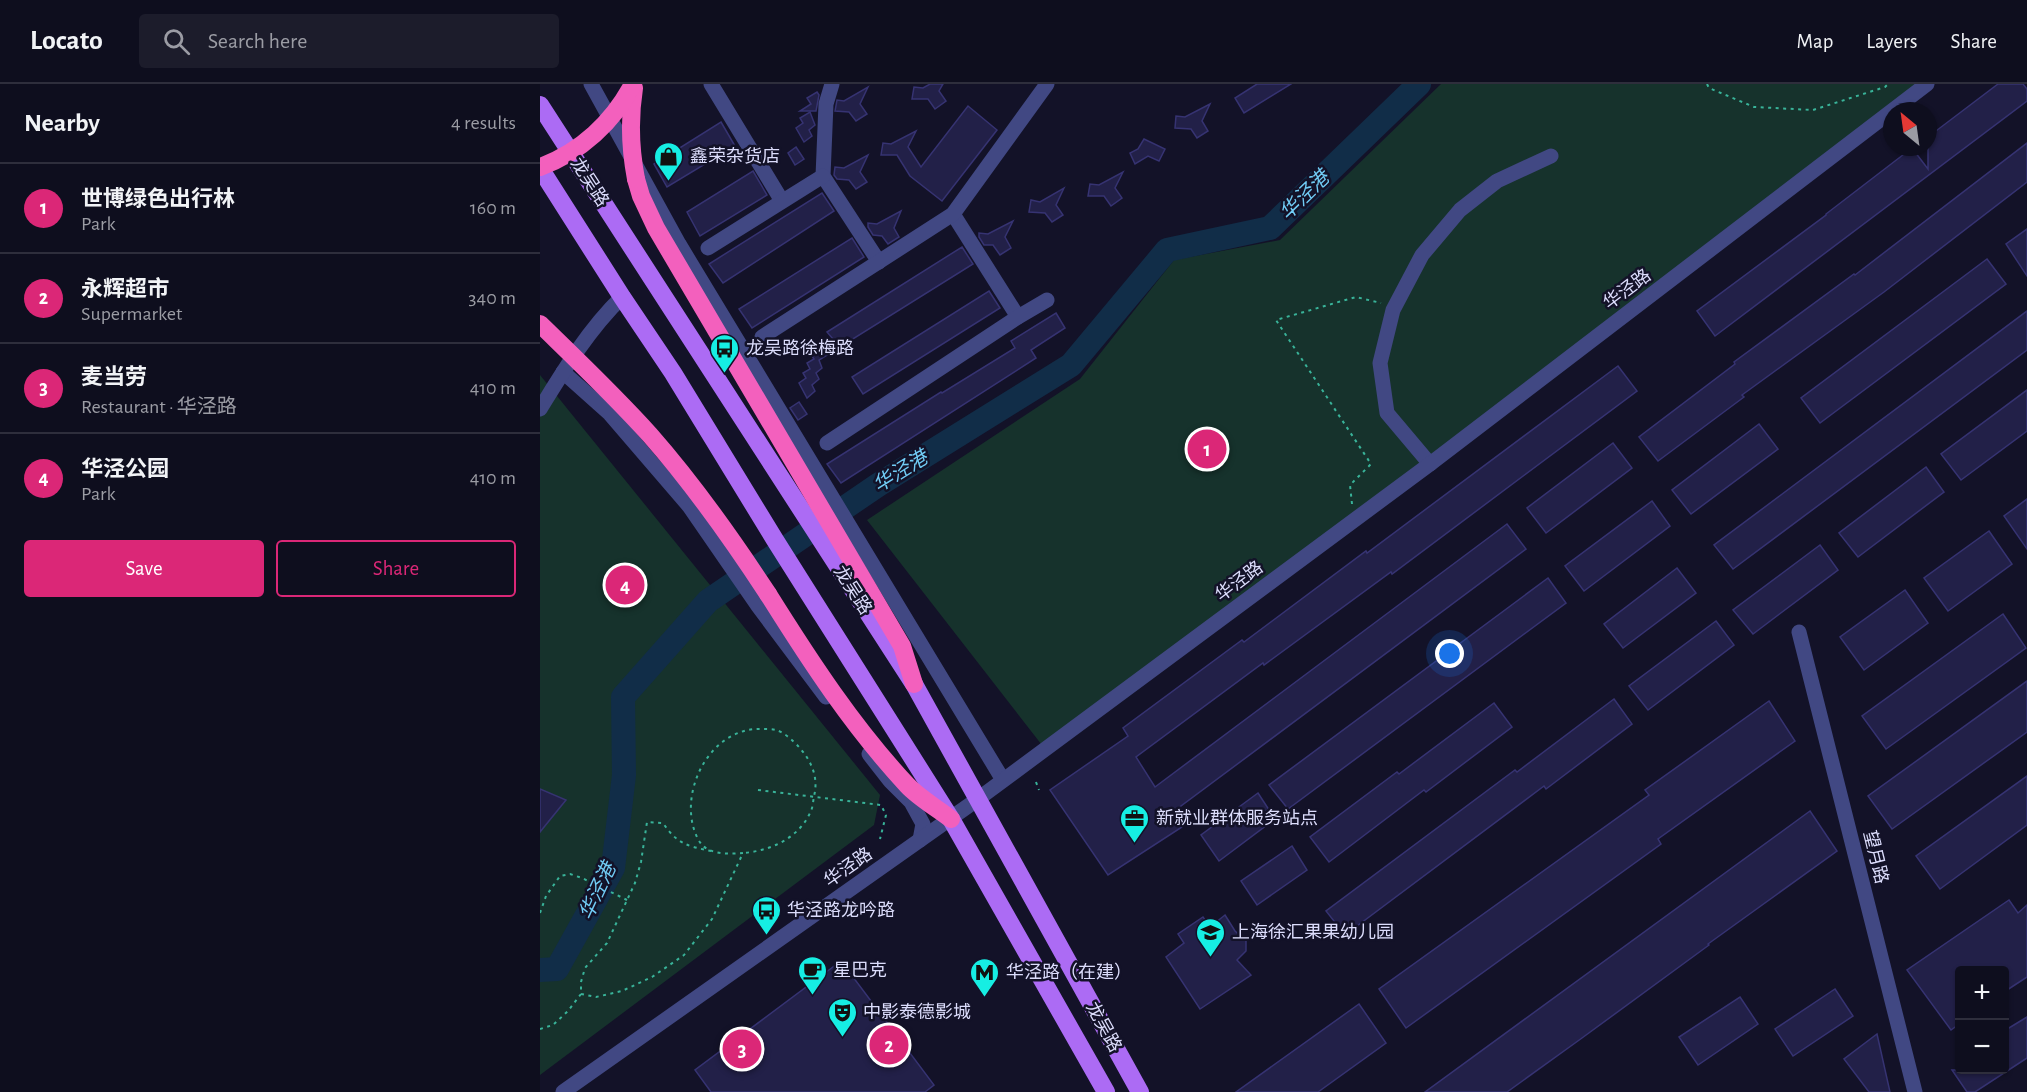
<!DOCTYPE html>
<html lang="en">
<head>
<meta charset="utf-8">
<style>
	:root { --surface:#0e0e1e; --page:#1c1c2b; --text:#f1f3f6; --muted:#9b9ca4; --line:#2e2e3c; --accent:#db2777 }
	body { margin:0; font-family:"Alegreya Sans","Noto Sans SC",sans-serif; background:var(--page); color:var(--text) }
	.controls { position:absolute; right:18px; bottom:18px; display:grid; overflow:hidden; border-radius:6px; box-shadow:0 2px 4px #0004 }
	.controls button { width:54px; height:54px; display:grid; place-items:center; padding:0; border:0; border-bottom:2px solid var(--line); background:var(--surface); color:var(--text); font:30px sans-serif }
	.compass { position:absolute; left:1343px; top:18px; width:54px; height:54px; border-radius:50%; background:var(--surface); box-shadow:0 2px 4px #0004; rotate:331deg }
	.you { position:absolute; left:910px; top:570px; width:21px; height:21px; margin:-15px; border:4px solid #fff; border-radius:50%; background:#1a73e8; box-shadow:0 0 0 9px #1a73e833 }
	.badge { display:grid; place-items:center; width:39px; height:39px; border-radius:50%; background:var(--accent); color:#fff; font-size:20px; font-weight:700 }
	.pin { position:absolute; translate:-50% -50%; border:3px solid #fff; box-shadow:0 2px 6px #0006 }
	.list { margin:0; padding:0; list-style:none }
	h2 { display:flex; justify-content:space-between; align-items:center; height:78px; margin:0; padding:0 24px; font-size:26px }
	h2 small { font-size:20px; font-weight:400; color:var(--muted) }
	.list li { display:grid; grid-template-columns:39px 1fr auto; gap:18px; align-items:center; box-sizing:border-box; height:90px; padding:0 24px; border-top:2px solid var(--line) }
	.list b { display:block; font-size:22px; white-space:nowrap }
	.list p { margin:0; font-size:20px; white-space:nowrap; color:var(--muted) }
	.list em { font-size:20px; font-style:normal; color:var(--muted) }
	.actions { display:flex; gap:12px; padding:18px 24px }
	.actions a { flex:1; padding:14px 0; border:2px solid var(--accent); border-radius:6px; text-align:center; font-size:21px; color:var(--accent) }
	.actions .main { background:var(--accent); color:#fff }
	.icon { flex:none; width:33px; height:33px; fill:none; stroke:currentColor; stroke-width:2; stroke-linecap:round; stroke-linejoin:round }
	.map { position:relative; flex:none; width:1487px; height:1008px; overflow:hidden }
	header { display:flex; align-items:center; gap:36px; box-sizing:border-box; height:84px; padding:0 30px; background:var(--surface); border-bottom:2px solid var(--line) }
	header strong { font-size:28px }
	nav { display:flex; gap:33px; margin-inline-start:auto; font-size:21px }
	.search { width:420px; height:54px; background:var(--page); display:flex; align-items:center; gap:15px; box-sizing:border-box; padding:0 21px; border-radius:6px; color:var(--muted); font-size:22px }
	main { display:flex }
	aside { flex:1; background:var(--surface) }
	.map>svg:first-child { display:block }
	.green { fill:#16322c }
	.lines { fill:none; stroke-linecap:round; stroke-linejoin:round }
	.river { stroke:#112d48; stroke-width:24 }
	.building { fill:#222048; stroke:#363372; stroke-width:1.5 }
	.path { stroke:#39b399; stroke-width:2; stroke-dasharray:3 4.5; stroke-linecap:butt }
	.minor { stroke:#414883; stroke-width:15 }
	.major { stroke:#ac6bf4; stroke-width:18 }
	.highway { stroke:#f360bd; stroke-width:18 }
	.highway-bridge { stroke:#f360bd; stroke-width:18 }
	.labels { text-anchor:middle; stroke-width:5; stroke-linejoin:round; paint-order:stroke }
	.poi-label { font-size:18px; fill:#dcddfc; stroke:#131228; text-anchor:start }
	.street-label { font-size:18px; fill:#dcddfc; stroke:#131228 }
	.water-label { font-size:20px; font-style:italic; fill:#71ccf5; stroke:#131228 }
</style>
</head>
<body>
<header>
<strong>Locato</strong>
<div class="search"><svg class="icon" aria-label="search" viewBox="0 0 24 24"><circle cx="10" cy="10" r="6"/><path d="M15 15l6 6"/></svg>Search here</div>
<nav><a>Map</a><a>Layers</a><a>Share</a></nav>
</header>
<main>
<aside>
<h2>Nearby<small>4 results</small></h2>
<ul class="list">
<li><span class="badge">1</span><div><b>世博绿色出行林</b><p>Park</p></div><em>160 m</em></li>
<li><span class="badge">2</span><div><b>永辉超市</b><p>Supermarket</p></div><em>340 m</em></li>
<li><span class="badge">3</span><div><b>麦当劳</b><p>Restaurant · 华泾路</p></div><em>410 m</em></li>
<li><span class="badge">4</span><div><b>华泾公园</b><p>Park</p></div><em>410 m</em></li>
</ul>
<div class="actions"><a class="main">Save</a><a>Share</a></div>
</aside>
<div class="map">
<svg width="1487" height="1008" viewBox="0 0 1487 1008">
	<rect width="100%" height="100%" fill="#131228"/>
	<!-- green -->
	<g class="green">
		<path d="M901 0H1383L505 665 327 436 540 295 634 176 740 156Z"/>
		<path d="M0 291 340 711 334 741 0 991Z"/>
	</g>
	<g class="lines">
		<!-- river -->
		<path class="river" d="M0 886 17 885 73 784 84 691 83 613 168 517 338 401 531 281 627 166 730 144 879 0"/>
	</g>
	<!-- building -->
	<g class="building">
		<path d="M390 0H403L399 7 406 17 395 25 388 15H372L374 3 383 4Z"/>
		<path d="M717 0H751L704 29 695 14Z"/>
		<path d="M1458 0H1483L1487 5V17L1175 252 1157 227 1286 131V130L1372 64 1388 85V53Z"/>
		<path d="M328 3 320 20 327 30 316 37 309 28 295 27 297 16 304 17Z"/>
		<path d="M277 8 279 11 276 27H260L271 20 267 14Z"/>
		<path d="M670 20 662 37 668 47 657 54 651 45 635 44 636 32 645 33Z"/>
		<path d="M428 22 457 46 402 117 370 92 357 71H341L343 59 351 60 376 47 368 63 381 83Z"/>
		<path d="M270 28 275 41 269 46 272 52 264 58 256 44 263 39 260 34Z"/>
		<path d="M181 38 195 62 127 103 114 80Z"/>
		<path d="M604 55 625 65 619 77 608 72 595 80 590 69 598 65Z"/>
		<path d="M1487 59V98L1344 208 1202 311 1204 313 1118 377 1099 353 1195 280 1194 278 1314 190 1315 191Z"/>
		<path d="M256 63 264 75 255 81 248 69Z"/>
		<path d="M328 71 320 88 327 98 316 105 309 96 297 95 294 91 295 83 304 84Z"/>
		<path d="M213 87 227 111 160 152 147 128Z"/>
		<path d="M583 88 575 104 582 114 571 122 564 112H548L550 100 559 101Z"/>
		<path d="M524 104 516 121 523 131 512 138 505 129 489 128 491 116 500 118Z"/>
		<path d="M282 109 294 127 183 199 169 180Z"/>
		<path d="M361 127 354 144 359 153 348 160 342 152 333 151 328 143V139L337 140Z"/>
		<path d="M473 137 465 153 471 164 460 171 453 161H444L439 153V149L448 150Z"/>
		<path d="M1487 145V192L1466 160Z"/>
		<path d="M312 154 324 173 212 244 199 225Z"/>
		<path d="M422 163 433 180 279 276 282 284 276 289 279 295 272 301 275 307 267 314 259 299 266 294 263 289 270 285 267 279 274 275 270 269 293 255 287 248Z"/>
		<path d="M1447 175 1466 200 1280 339 1261 314Z"/>
		<path d="M449 207 460 224 323 310 312 293Z"/>
		<path d="M1487 227V266L1193 485 1174 461Z"/>
		<path d="M516 229 525 244 491 266 496 274 301 399 287 380 401 308 402 309 475 264 471 257Z"/>
		<path d="M1078 282 1097 307 852 490 851 488 724 581 723 579 596 673 615 703 967 440 986 465 633 728 642 743 568 791 510 706 588 652 583 644 702 556 704 558 826 467 827 469Z"/>
		<path d="M1487 306V347L1421 396 1401 370Z"/>
		<path d="M259 318 267 330 258 336 250 324Z"/>
		<path d="M1219 340 1238 365 1151 430 1132 406Z"/>
		<path d="M1073 359 1092 384 1006 449 987 424Z"/>
		<path d="M1386 383 1404 408 1318 473 1299 449Z"/>
		<path d="M1487 415V465L1464 432Z"/>
		<path d="M1112 417 1130 442 1044 507 1025 482Z"/>
		<path d="M1449 447 1472 480 1408 527 1384 494Z"/>
		<path d="M1280 461 1298 486 1213 550 1193 526Z"/>
		<path d="M1137 484 1156 509 1083 564 1064 540Z"/>
		<path d="M1008 494 1026 519 748 725 729 701Z"/>
		<path d="M1365 506 1388 539 1324 586 1300 553Z"/>
		<path d="M1463 530 1486 564 1346 665 1322 632Z"/>
		<path d="M1176 537 1194 561 1108 626 1089 602Z"/>
		<path d="M1487 597V648L1352 745 1328 712Z"/>
		<path d="M1074 615 1092 640 1006 705 1004 702 805 851 786 827 975 686 977 688Z"/>
		<path d="M1229 617 1255 657 1118 755 1121 760 866 944 839 905 1109 711 1105 706Z"/>
		<path d="M954 619 972 643 886 708 884 706 789 778 770 753 857 688 859 690Z"/>
		<path d="M1487 692V741L1400 805 1376 772Z"/>
		<path d="M0 705 26 716 0 748Z"/>
		<path d="M718 709 735 735 679 777 661 751Z"/>
		<path d="M1270 727 1297 767 1168 860 1169 861 1042 954 967 1008H885Z"/>
		<path d="M752 762 767 786 717 821 701 797Z"/>
		<path d="M1469 816 1478 829 1487 821V893L1464 908V886H1419V940L1411 946 1367 886Z"/>
		<path d="M685 831 695 847 706 857V867L697 876 711 891 660 925 626 873 644 859 638 850 663 833 670 843Z"/>
		<path d="M301 877 394 1001 385 1008H171L155 986Z"/>
		<path d="M1295 905 1313 932 1253 972 1235 945Z"/>
		<path d="M1200 913 1218 940 1158 981 1139 953Z"/>
		<path d="M819 920 846 959 778 1008H696Z"/>
		<path d="M1487 933V974L1435 1008H1427L1412 986H1464V947Z"/>
		<path d="M1337 950 1350 1008H1329L1304 975Z"/>
	</g>
	<g class="lines">
		<!-- path -->
		<g class="path">
			<path d="M1167 0 1169 4 1214 23 1273 26 1345 3 1348 0"/>
			<path d="M812 420 810 401 831 380 736 236 816 213 841 219"/>
			<path d="M496 698 499 706"/>
			<path d="M218 706 341 721 346 731 340 755"/>
			<path d="M0 829 6 812 20 792 30 790 42 794 87 816"/>
			<path d="M41 910 56 913 82 907 112 893 144 871 172 835 203 769C190 770 174 771 163 762 158 757 155 749 153 742 142 698 175 642 223 645 227 645 232 645 236 646 244 648 253 657 258 662 271 676 279 693 274 712 273 717 273 724 270 729 258 755 229 767 203 769"/>
			<path d="M0 945 13 941 28 927 41 910V898L45 884 67 859 95 799 101 778 107 738 123 739C137 760 147 762 171 767"/>
		</g>
		<!-- minor -->
		<g class="minor">
			<path d="M51 0 139 160 463 696"/>
			<path d="M171 0 242 117"/>
			<path d="M292 0 286 20 283 92 339 178"/>
			<path d="M413 130 478 233"/>
			<path d="M168 164 283 92"/>
			<path d="M222 253 413 130 507 0"/>
			<path d="M23 288 70 330 149 422 218 522 286 613"/>
			<path d="M0 325C24 286 49 245 82 213"/>
			<path d="M287 359 478 233 507 216"/>
			<path d="M890 380 847 329 840 279 853 226 882 171 920 126 957 97 1011 72"/>
			<path d="M1259 548 1375 1008"/>
			<path d="M329 670 350 697 371 718 383 740 380 756"/>
			<path d="M23 1008 438 715 890 380 1387 0"/>
		</g>
		<!-- major -->
		<g class="major">
			<path d="M0 21 374 600 600 1008"/>
			<path d="M0 84 82 213 133 289 235 456 411 735 566 1008"/>
		</g>
		<!-- highway -->
		<g class="highway">
			<path d="M96 95 101 112 116 144 362 562 374 600"/>
			<path d="M228 510C270 577 313 643 367 701 379 714 397 724 411 735"/>
		</g>
		<!-- highway-bridge -->
		<g class="highway-bridge">
			<path d="M94 4C89 36 90 64 96 95"/>
			<path d="M0 83C41 68 73 38 93 0"/>
			<path d="M0 240C37 276 75 312 110 351 154 401 192 455 228 510"/>
		</g>
	</g>
	<!-- icons -->
	<defs>
		<symbol id="shop-pin" viewBox="-11 -11 22 30"><path d="M0 17L-7.5 6A9.5 9.5 0 1 1 7.5 6Z" fill="#16eee3" stroke="#131228"/><path d="M-5-2.5h2.3a2.7 3.5 0 0 1 5.4 0H5L5.5 6h-11ZM-1.5-2.5h3a1.5 2.3 0 0 0-3 0Z" fill="#111"/></symbol>
		<symbol id="bus-pin" viewBox="-11 -11 22 30"><path d="M0 17L-7.5 6A9.5 9.5 0 1 1 7.5 6Z" fill="#16eee3" stroke="#131228"/><path d="M-5-6H5V4H4V6H2V4H-2V6H-4V4H-5ZM-3.5-4V0h7V-4ZM-3.5 1.2v1.5H-2V1.2ZM2 1.2v1.5H3.5V1.2Z" fill="#111"/></symbol>
		<symbol id="office-pin" viewBox="-11 -11 22 30"><path d="M0 17L-7.5 6A9.5 9.5 0 1 1 7.5 6Z" fill="#16eee3" stroke="#131228"/><path d="M-6-3h4V-5.5h4V-3h4V5H-6ZM-1-4.5V-3h2v-1.5ZM-6 0V1H6V0Z" fill="#111"/></symbol>
		<symbol id="school-pin" viewBox="-11 -11 22 30"><path d="M0 17L-7.5 6A9.5 9.5 0 1 1 7.5 6Z" fill="#16eee3" stroke="#131228"/><path d="M0-5L7-2L0 1L-7-2ZM-4 1L0 2.5L4 1V4Q0 6-4 4Z" fill="#111"/></symbol>
		<symbol id="cafe-pin" viewBox="-11 -11 22 30"><path d="M0 17L-7.5 6A9.5 9.5 0 1 1 7.5 6Z" fill="#16eee3" stroke="#131228"/><path d="M-5.5-4.5H6V0H3Q3 3.5 0 3.5H-2.5Q-5.5 3.5-5.5 0ZM3-3.2v2h1.7v-2ZM-6 4.5H4V6H-6Z" fill="#111"/></symbol>
		<symbol id="metro-pin" viewBox="-11 -11 22 30"><path d="M0 17L-7.5 6A9.5 9.5 0 1 1 7.5 6Z" fill="#16eee3" stroke="#131228"/><path d="M-5.5 5V-5H-3L0 0L3-5H5.5V5H3V-.5L0 4L-3-.5V5Z" fill="#111"/></symbol>
		<symbol id="theatre-pin" viewBox="-11 -11 22 30"><path d="M0 17L-7.5 6A9.5 9.5 0 1 1 7.5 6Z" fill="#16eee3" stroke="#131228"/><path d="M-5-5.5Q0-4 5-5.5V0Q5 5 0 6Q-5 5-5 0ZM-3.3-2.5H-1v1.5H-3.3ZM1-2.5H3.3v1.5H1ZM-2.8 1Q0 5.5 2.8 1Z" fill="#111"/></symbol>
	</defs>
	<g fill-rule="evenodd">
		<use href="#shop-pin" x="112" y="56" width="33" height="45"/>
		<use href="#bus-pin" x="168" y="248" width="33" height="45"/>
		<use href="#office-pin" x="578" y="718" width="33" height="45"/>
		<use href="#bus-pin" x="210" y="810" width="33" height="45"/>
		<use href="#school-pin" x="654" y="832" width="33" height="45"/>
		<use href="#cafe-pin" x="256" y="870" width="33" height="45"/>
		<use href="#metro-pin" x="428" y="872" width="33" height="45"/>
		<use href="#theatre-pin" x="286" y="912" width="33" height="45"/>
	</g>
	<g class="labels">
		<!-- poi labels -->
		<g class="poi-label">
			<text x="150" y="78">鑫荣杂货店</text>
			<text x="206" y="270">龙吴路徐梅路</text>
			<text x="616" y="740">新就业群体服务站点</text>
			<text x="247" y="832">华泾路龙吟路</text>
			<text x="692" y="854">上海徐汇果果幼儿园</text>
			<text x="293" y="892">星巴克</text>
			<text x="466" y="894">华泾路（在建）</text>
			<text x="323" y="934">中影泰德影城</text>
		</g>
		<!-- street labels -->
		<g class="street-label">
			<text transform="translate(50 98) rotate(57)" y="6">龙吴路</text>
			<text transform="translate(1087 205) rotate(-37)" y="6">华泾路</text>
			<text transform="translate(699 497) rotate(-37)" y="6">华泾路</text>
			<text transform="translate(313 506) rotate(57)" y="6">龙吴路</text>
			<text transform="translate(1336 773) rotate(76)" y="6">望月路</text>
			<text transform="translate(308 783) rotate(-35)" y="6">华泾路</text>
			<text transform="translate(564 943) rotate(61)" y="6">龙吴路</text>
		</g>
		<!-- water labels -->
		<g class="water-label">
			<text transform="translate(764 111) rotate(-44)" y="7">华泾港</text>
			<text transform="translate(360 387) rotate(-32)" y="7">华泾港</text>
			<text transform="translate(57 807) rotate(-65)" y="7">华泾港</text>
		</g>
	</g>
</svg>
<div class="controls">
<button>+</button>
<button>−</button>
</div>
<svg class="compass" viewBox="-18 -18 36 36"><path d="M0-13l5 13h-10z" fill="#e53935"/><path d="M0 13l5-13h-10z" fill="#9b9ca4"/></svg>
<div class="you"></div>
<div class="pin badge" style="left:667px;top:365px">1</div>
<div class="pin badge" style="left:349px;top:961px">2</div>
<div class="pin badge" style="left:202px;top:965px">3</div>
<div class="pin badge" style="left:85px;top:501px">4</div>
</div>
</main>
</body>
</html>
